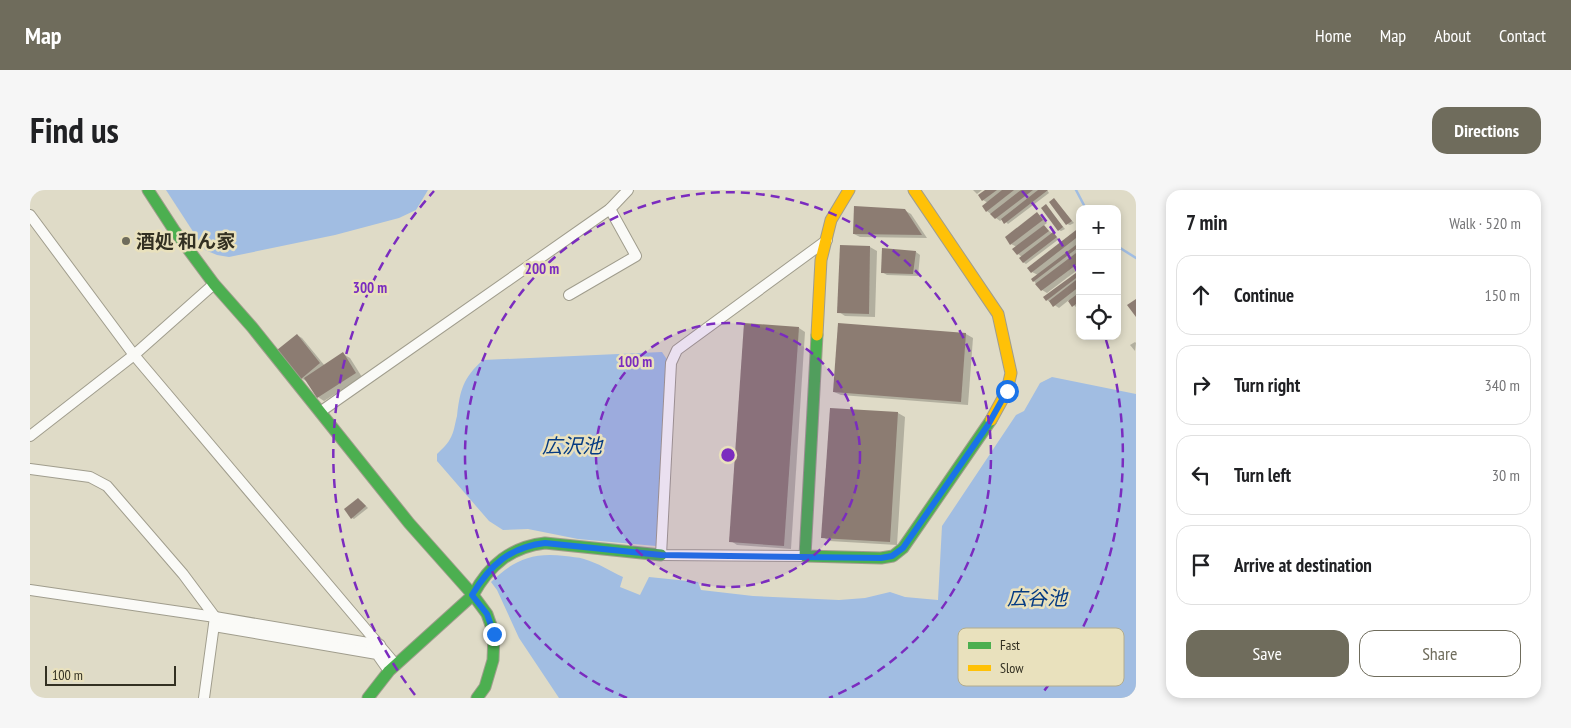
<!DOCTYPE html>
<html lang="en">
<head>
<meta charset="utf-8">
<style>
	:root { --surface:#fff; --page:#f6f6f6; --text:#202124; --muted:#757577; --line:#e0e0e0; --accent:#6f6c5c }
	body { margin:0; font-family:"PT Sans Narrow","Noto Sans JP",sans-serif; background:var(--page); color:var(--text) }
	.controls { position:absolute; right:15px; top:15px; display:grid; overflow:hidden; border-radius:10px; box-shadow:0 2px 8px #0003 }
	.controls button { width:45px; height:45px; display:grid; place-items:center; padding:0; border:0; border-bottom:1px solid var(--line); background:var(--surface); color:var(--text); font:25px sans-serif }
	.scale { position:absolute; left:15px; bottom:12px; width:131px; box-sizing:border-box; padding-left:5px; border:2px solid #333022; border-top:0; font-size:14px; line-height:18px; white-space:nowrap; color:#333022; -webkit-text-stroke:4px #e9e1bd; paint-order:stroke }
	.stop { position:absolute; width:15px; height:15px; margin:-11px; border:4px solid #1a73e8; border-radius:50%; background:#fff }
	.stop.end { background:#1a73e8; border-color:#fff; box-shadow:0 1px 5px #0008 }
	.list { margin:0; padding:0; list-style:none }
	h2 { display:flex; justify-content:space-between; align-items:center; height:65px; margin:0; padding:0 20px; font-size:21px }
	h2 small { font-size:16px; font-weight:400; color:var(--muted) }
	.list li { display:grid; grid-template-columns:32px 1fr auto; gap:15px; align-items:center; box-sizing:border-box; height:80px; margin:0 10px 10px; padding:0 10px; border:1px solid var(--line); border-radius:15px }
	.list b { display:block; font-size:19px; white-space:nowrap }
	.list em { font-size:16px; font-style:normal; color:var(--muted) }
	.actions { display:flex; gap:10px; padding:15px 20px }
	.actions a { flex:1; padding:11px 0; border:1px solid var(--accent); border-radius:15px; text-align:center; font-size:18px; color:var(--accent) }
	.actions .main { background:var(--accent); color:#fff }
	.icon { flex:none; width:28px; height:28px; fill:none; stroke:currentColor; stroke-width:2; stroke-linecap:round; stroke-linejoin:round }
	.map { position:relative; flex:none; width:1106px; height:508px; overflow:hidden; border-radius:15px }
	header { display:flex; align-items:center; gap:30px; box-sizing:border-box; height:70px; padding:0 25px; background:var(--accent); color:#fff }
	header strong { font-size:24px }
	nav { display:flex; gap:28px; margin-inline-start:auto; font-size:18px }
	.intro { display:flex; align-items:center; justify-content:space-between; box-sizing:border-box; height:120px; padding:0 30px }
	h1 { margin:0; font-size:35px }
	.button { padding:12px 22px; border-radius:15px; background:var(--accent); color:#fff; font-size:18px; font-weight:700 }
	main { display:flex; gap:30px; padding:0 30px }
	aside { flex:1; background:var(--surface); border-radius:15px; box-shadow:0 2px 8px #0003 }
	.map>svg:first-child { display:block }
	.water { fill:#a1bde2 }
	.shadow { fill:#0003 }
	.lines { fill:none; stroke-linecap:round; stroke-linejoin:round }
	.stream { stroke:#a1bde2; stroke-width:2.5 }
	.building { fill:#8c7c72 }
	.street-casing { stroke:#a09d8d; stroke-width:12 }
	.fast-casing { stroke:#a09d8d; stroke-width:13 }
	.slow-casing { stroke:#a09d8d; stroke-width:13 }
	.street { stroke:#fafaf7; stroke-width:10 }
	.fast { stroke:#4caf50; stroke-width:11 }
	.slow { stroke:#ffc107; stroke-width:11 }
	.route { stroke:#1a73e8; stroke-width:6 }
	.ring { fill:none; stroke:#7b2cbf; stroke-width:2.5; stroke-dasharray:9 6 }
	.poi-dot { fill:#6f6c5c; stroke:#e9e1bd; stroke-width:2 }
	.labels { text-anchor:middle; stroke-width:5; stroke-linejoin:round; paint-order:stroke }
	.poi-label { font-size:19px; font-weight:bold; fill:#333022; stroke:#e9e1bd; text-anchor:start }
	.water-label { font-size:20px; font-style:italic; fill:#053b82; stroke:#e9e1bd }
	.key { fill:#e9e1bd; stroke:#b2ac8e; stroke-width:1 }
	.key-label { font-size:14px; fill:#333022 }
	.centre { fill:#7b2cbf; stroke:#e9e1bd; stroke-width:2.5 }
	.ring-label { font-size:15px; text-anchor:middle; font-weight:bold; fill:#7b2cbf; stroke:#e9e1bd; stroke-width:5; stroke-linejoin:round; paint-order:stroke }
</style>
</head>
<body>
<header>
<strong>Map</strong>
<nav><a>Home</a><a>Map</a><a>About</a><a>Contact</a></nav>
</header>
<div class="intro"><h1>Find us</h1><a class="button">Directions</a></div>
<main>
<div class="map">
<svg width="1106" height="508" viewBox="0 0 1106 508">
	<rect width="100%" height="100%" fill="#dfdbc7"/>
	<!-- water -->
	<g class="water">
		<path d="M136 0H398L386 20 369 28 305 45 199 67 187 65 175 60Z"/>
		<path d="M632 162 638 171 626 356 548 349 498 339 473 340 459 331 407 271V264C411 260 417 255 420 249 424 243 425 233 427 226 430 200 433 188 453 170Z"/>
		<path d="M1022 187 1106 204V508H529L489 448 467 400 461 392C484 370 502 362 535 366 541 367 548 367 554 369 568 373 580 381 593 387L590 397 610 405 619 387 668 392 671 400 723 406 809 410 835 408 860 402 875 407 908 410 912 336 986 225 994 221 1010 193Z"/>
	</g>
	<!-- shadow -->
	<g class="shadow">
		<path d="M943 0H952L947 4Z"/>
		<path d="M957 0H1017L1019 3 978 34 973 29 970 31 966 28 957 21 958 13 953 10Z"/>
		<path d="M1024 9 1044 33 1040 35 1037 34Z"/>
		<path d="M1016 16 1035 39 1031 41 1029 40Z"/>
		<path d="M874 20 881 24 897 48 830 47 824 44Z"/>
		<path d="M1007 24 1012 26 1017 33 1013 36 1029 49 996 74 993 72 992 67 988 64 987 57 981 54Z"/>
		<path d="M1050 39V78L1017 103 1012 100 1002 89 1008 85 1002 82Z"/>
		<path d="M811 56 840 57 847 61 845 127 815 126 809 122Z"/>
		<path d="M886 62 890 65 888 86 857 85 852 82Z"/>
		<path d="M1050 81V115L1046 117 1039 110 1029 118 1017 110Z"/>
		<path d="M809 134 936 144 943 148 938 215 811 205 804 202Z"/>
		<path d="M769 138 775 142 761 359 707 355 701 351Z"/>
		<path d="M267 145 272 148 295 176 313 164 320 168 332 187 294 211 288 207 276 191 271 188Z"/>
		<path d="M1105 152 1106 153 1105 161 1100 155Z"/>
		<path d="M801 219 868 223 875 227 867 355 799 351 793 347Z"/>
		<path d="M331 311 338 318 324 329 322 328Z"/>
	</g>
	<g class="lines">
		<!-- stream -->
		<g class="stream">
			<path d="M1046 0 1056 19"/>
			<path d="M1087 56 1106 68"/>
		</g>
	</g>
	<!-- building -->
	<g class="building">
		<path d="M955 0H967L952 11 948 5Z"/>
		<path d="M972 0H984L956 22 952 16Z"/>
		<path d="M991 0H1003L965 29 960 24Z"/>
		<path d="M1008 0H1018L974 34 971 29Z"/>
		<path d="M1024 8 1042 31 1036 35 1019 12Z"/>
		<path d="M1016 14 1033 37 1028 41 1011 18Z"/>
		<path d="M824 16 875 19 892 45 823 44Z"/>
		<path d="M1007 22 1013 30 980 55 975 47Z"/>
		<path d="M1014 35 1019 41 987 65 982 59Z"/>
		<path d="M1050 37V45L1001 83 997 78Z"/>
		<path d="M1023 42 1027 47 993 73 989 68Z"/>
		<path d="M1050 52V56L1003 92 1001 89Z"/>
		<path d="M810 55 840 56 839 124 807 123Z"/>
		<path d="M852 58 886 61 883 84 851 83Z"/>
		<path d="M1050 60V72L1011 101 1005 94Z"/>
		<path d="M1050 80V85L1016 111 1013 107Z"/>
		<path d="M1050 87V96L1023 117 1019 111Z"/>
		<path d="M1050 102V111L1042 117 1038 111Z"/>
		<path d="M1106 109V127L1097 115Z"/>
		<path d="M714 133 769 137 754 356 699 352Z"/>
		<path d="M808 133 936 143 931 212 803 202Z"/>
		<path d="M267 144 290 173 271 189 247 160Z"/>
		<path d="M313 162 326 183 287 208 274 188Z"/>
		<path d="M800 218 868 222 860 352 791 348Z"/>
		<path d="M328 308 336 316 321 329 314 319Z"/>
	</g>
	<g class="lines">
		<defs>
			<g id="street">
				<path d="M0 25 104 165 366 475"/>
				<path d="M539 105 606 66 580 19"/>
				<path d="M290 222 580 19 598 0"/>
				<path d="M0 246 104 165 184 94"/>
				<path d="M0 279 60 287 77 296 153 384 185 427 174 508"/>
				<path d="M775 366 631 365 641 173 647 160 797 50"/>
				<path d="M0 400 185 427 350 455"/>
				<path d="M184 436 347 464 359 481"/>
			</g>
			<g id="fast">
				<path d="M118 0 144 40 184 94 222 137 379 333 443 405 457 424 464 444 463 470 455 497 447 508"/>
				<path d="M787 145 775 366 851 368 863 366 873 358 961 230"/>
				<path d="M338 508 359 481 443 405C459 375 481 357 515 353L631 365"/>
			</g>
			<g id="slow">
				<path d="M884 0 968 124 981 183 977 201 961 230"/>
				<path d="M787 145 791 70 801 30 819 0"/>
			</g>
		</defs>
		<!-- street casing -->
		<use href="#street" class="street-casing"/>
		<!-- fast casing -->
		<use href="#fast" class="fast-casing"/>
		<!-- slow casing -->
		<use href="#slow" class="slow-casing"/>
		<!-- street -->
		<use href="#street" class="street"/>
		<!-- fast -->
		<use href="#fast" class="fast"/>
		<!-- slow -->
		<use href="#slow" class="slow"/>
	</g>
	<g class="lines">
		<!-- route -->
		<path class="route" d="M464 444 457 424 442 405C460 375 480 357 515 353L631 365 851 368 862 366 873 358 958 235 977 201"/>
	</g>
	<!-- distance rings -->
	<circle cx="698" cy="265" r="132" fill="#7b2cbf" fill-opacity=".12"/>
	<g class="ring">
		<circle cx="698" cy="265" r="132"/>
		<path d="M597 508A263 263 0 1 1 799 508"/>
		<path d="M385 505A395 395 0 0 1 404 1M992 1A395 395 0 0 1 1048 83M1076 150A395 395 0 0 1 1011 505"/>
	</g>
	<!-- markers -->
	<circle class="poi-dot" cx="96" cy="51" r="5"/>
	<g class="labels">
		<!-- poi labels -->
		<g class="poi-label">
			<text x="106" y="58">酒処 和ん家</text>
		</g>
		<!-- water labels -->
		<g class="water-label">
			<text x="542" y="263">広沢池</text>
			<text x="1007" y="415">広谷池</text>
		</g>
	</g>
	<!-- legend -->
	<rect x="928" y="438" width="166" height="58" rx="8" class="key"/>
	<rect x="938" y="452" width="23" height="7" fill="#4caf50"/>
	<rect x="938" y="475" width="23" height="6" fill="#ffc107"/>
	<g class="key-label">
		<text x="970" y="460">Fast</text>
		<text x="970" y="483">Slow</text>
	</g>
	<circle cx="698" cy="265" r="8" class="centre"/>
	<g class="ring-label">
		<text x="512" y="84">200 m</text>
		<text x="340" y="103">300 m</text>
		<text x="605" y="177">100 m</text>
	</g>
</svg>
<div class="controls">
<button>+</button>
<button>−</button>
<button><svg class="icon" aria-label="locate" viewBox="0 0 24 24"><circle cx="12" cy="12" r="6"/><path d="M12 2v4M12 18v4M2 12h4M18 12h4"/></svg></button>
</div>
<div class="scale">100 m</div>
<div class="stop" style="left:977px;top:201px"></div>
<div class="stop end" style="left:464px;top:444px"></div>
</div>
<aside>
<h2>7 min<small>Walk · 520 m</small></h2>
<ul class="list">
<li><svg class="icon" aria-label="ahead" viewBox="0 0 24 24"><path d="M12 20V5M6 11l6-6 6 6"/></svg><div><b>Continue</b></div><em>150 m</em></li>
<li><svg class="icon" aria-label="right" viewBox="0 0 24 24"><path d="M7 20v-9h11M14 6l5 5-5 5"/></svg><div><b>Turn right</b></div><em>340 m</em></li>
<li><svg class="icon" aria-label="left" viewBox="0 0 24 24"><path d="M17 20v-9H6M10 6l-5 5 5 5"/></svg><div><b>Turn left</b></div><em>30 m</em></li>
<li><svg class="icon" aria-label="arrive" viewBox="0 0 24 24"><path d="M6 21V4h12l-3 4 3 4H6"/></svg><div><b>Arrive at destination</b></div></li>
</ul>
<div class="actions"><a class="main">Save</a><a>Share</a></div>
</aside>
</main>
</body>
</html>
